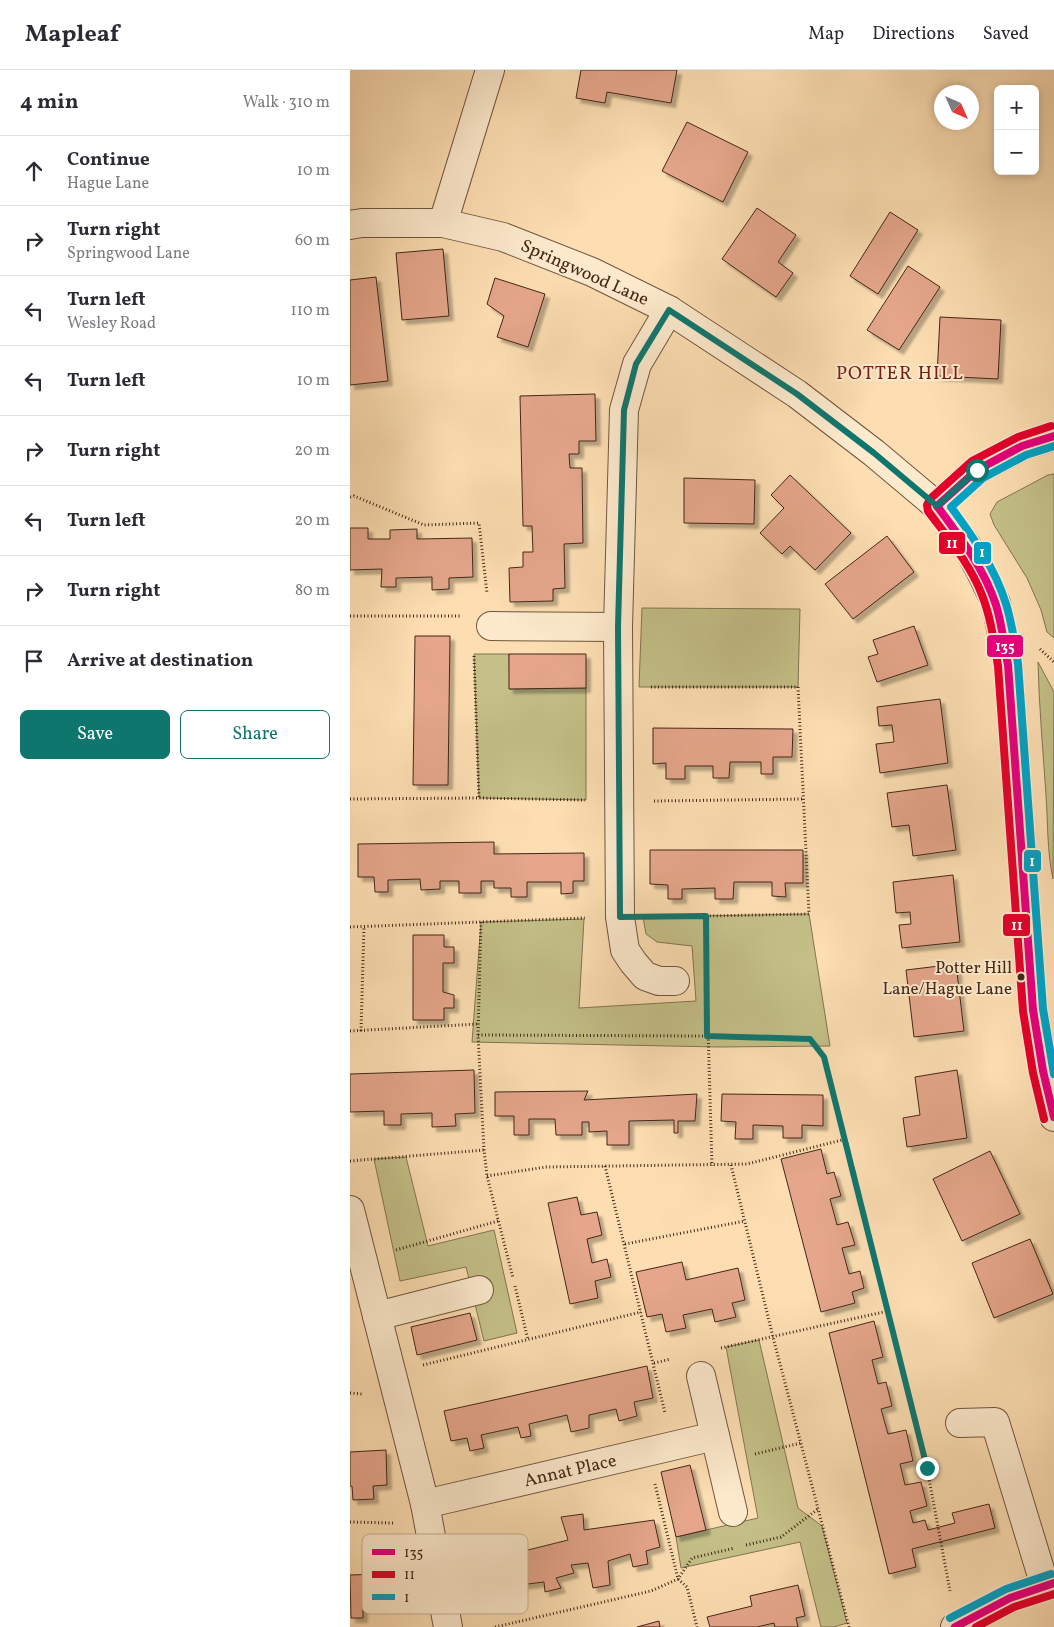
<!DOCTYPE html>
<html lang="en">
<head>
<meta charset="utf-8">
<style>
	:root { --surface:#fff; --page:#f2f2f3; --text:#2b2b33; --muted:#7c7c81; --line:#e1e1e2; --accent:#0f766e }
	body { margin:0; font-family:Vollkorn,serif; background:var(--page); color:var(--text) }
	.controls { position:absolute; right:15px; top:15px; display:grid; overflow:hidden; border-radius:8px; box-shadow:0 2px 8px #0003 }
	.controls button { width:45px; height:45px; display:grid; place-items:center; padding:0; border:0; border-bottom:1px solid var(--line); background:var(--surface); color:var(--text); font:25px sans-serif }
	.compass { position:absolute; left:584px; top:15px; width:45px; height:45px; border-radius:50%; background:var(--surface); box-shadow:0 2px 8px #0003; rotate:135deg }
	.stop { position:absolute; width:15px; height:15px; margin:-11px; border:4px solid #0f766e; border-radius:50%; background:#fff }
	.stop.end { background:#0f766e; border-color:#fff; box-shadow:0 1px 5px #0008 }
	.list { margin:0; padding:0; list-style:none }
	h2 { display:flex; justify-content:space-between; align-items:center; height:65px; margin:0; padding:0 20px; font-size:21px }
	h2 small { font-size:16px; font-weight:400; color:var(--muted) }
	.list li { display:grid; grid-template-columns:32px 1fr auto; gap:15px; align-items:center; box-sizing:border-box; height:70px; padding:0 20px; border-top:1px solid var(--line) }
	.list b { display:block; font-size:19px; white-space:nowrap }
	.list p { margin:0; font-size:16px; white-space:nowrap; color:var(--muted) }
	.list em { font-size:16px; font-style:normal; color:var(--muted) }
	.actions { display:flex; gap:10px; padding:15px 20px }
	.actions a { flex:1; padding:11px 0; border:1px solid var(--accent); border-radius:8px; text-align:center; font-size:18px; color:var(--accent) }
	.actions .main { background:var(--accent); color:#fff }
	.icon { flex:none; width:28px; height:28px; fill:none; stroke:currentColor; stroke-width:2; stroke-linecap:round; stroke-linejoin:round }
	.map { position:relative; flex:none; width:704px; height:1557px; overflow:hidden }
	header { display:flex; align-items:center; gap:30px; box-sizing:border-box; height:70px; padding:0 25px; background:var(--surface); border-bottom:1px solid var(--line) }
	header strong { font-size:24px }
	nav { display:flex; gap:28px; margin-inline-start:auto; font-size:18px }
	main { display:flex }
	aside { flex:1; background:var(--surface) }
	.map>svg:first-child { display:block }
	.green { fill:#c4c088; stroke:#847450 }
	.building { fill:#e5a68b; stroke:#442717; filter:url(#shadow) }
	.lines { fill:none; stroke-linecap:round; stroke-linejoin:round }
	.street-casing { stroke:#72553e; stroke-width:30 }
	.path { stroke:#442717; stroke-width:3; stroke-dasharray:1 2.5; stroke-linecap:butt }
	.street { stroke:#fdeacd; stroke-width:28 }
	.bus-1-casing { stroke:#fdeacd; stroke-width:11 }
	.bus-2-casing { stroke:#fdeacd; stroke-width:11 }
	.bus-3-casing { stroke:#fdeacd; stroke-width:11 }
	.bus-1 { stroke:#e5007d; stroke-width:8 }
	.bus-2 { stroke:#e4002b; stroke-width:8 }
	.bus-3 { stroke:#03a2c5; stroke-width:8 }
	.route { stroke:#0f766e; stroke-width:6 }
	.bus-dot { fill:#442717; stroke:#fdeacd; stroke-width:2 }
	.labels { text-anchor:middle; stroke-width:4; stroke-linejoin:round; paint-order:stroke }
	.bus-label { font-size:17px; fill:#442717; stroke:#fdeacd; text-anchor:end }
	.street-label { font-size:18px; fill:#442717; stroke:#fdeacd }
	.neighbourhood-label { font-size:19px; letter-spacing:1px; fill:#7a1f14; stroke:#fdeacd }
	.key { fill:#fdeacd; stroke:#c6b096; stroke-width:1 }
	.key-label { font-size:14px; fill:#442717 }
	.line-badge { stroke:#fdeacd; stroke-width:2 }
	.badge-label { font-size:14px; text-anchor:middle; font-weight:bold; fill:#fff }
</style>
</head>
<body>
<header>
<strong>Mapleaf</strong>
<nav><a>Map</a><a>Directions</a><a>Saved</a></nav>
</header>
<main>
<aside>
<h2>4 min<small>Walk · 310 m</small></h2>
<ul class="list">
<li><svg class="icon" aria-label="ahead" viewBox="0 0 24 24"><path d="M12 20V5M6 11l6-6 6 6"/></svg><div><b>Continue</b><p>Hague Lane</p></div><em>10 m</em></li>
<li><svg class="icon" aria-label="right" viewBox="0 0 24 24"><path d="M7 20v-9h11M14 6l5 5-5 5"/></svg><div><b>Turn right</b><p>Springwood Lane</p></div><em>60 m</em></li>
<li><svg class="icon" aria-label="left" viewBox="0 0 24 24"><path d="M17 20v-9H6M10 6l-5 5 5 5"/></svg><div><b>Turn left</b><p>Wesley Road</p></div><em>110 m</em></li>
<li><svg class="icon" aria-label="left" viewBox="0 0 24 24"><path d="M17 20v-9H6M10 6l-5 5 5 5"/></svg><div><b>Turn left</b></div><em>10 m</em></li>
<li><svg class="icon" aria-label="right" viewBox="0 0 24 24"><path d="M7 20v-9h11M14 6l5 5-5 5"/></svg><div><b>Turn right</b></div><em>20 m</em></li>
<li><svg class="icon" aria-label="left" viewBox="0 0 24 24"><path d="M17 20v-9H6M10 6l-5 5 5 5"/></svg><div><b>Turn left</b></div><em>20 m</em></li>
<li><svg class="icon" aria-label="right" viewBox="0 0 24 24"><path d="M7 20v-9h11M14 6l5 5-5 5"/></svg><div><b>Turn right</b></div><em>80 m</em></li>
<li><svg class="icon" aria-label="arrive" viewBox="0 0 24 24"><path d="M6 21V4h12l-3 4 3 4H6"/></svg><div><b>Arrive at destination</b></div></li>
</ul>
<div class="actions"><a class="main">Save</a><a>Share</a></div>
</aside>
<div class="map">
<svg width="704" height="1557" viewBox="0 0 704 1557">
	<defs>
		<filter id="shadow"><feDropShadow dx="4.5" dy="4.5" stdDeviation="1" flood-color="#0004"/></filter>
	</defs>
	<rect width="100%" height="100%" fill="#fcdeb2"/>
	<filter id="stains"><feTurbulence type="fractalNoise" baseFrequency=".004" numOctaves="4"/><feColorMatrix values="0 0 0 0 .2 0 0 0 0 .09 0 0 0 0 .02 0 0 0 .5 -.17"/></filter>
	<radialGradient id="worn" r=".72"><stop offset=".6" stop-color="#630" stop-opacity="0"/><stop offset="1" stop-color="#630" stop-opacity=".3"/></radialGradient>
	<!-- green -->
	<g class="green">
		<path d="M704 404V568L697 562 691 540 677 508 644 455 640 444 647 432 698 405Z"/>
		<path d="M292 538 450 539 448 617H289Z"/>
		<path d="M124 584H159L160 619 236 618V730L129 728Z"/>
		<path d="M688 592 704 622 703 809C697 781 698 754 696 725 693 681 689 636 688 592Z"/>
		<path d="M459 844 480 976 369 977 122 972 131 852 234 849 229 938 346 931 342 876 307 872 296 864 293 847Z"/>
		<path d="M56 1087 78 1176 144 1160 167 1263 134 1271 116 1197 50 1211 24 1089Z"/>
		<path d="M409 1270 448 1438 472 1456 497 1553 484 1557H471L450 1472 331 1498 326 1467 408 1448 376 1277Z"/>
	</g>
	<!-- building -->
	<g class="building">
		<path d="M231 0H327L321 33 257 22 255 33 226 28Z"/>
		<path d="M337 52 398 82 373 132 312 101Z"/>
		<path d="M407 138 446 165 428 192 443 203 426 227 372 189Z"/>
		<path d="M540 142 568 160 528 224 500 206Z"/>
		<path d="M93 179 99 246 52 250 46 183Z"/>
		<path d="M558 196 590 217 549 280 517 260Z"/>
		<path d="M26 207 38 311 0 315V210Z"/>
		<path d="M145 208 195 224 178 277 147 267 154 246 137 234Z"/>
		<path d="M590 247 651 250 648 309 587 306Z"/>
		<path d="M245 324 246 371H229V384H219L220 398H232L233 473 214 474 215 518 203 519V531L160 532 159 498 173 497V482H183L182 456H173L170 326Z"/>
		<path d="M440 405 501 463 465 500 440 476 432 484 410 463 434 438 421 425Z"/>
		<path d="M334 408 405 410 404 454 334 453Z"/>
		<path d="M0 458H18V469H40V460L67 459V469L122 468 123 507 99 508V519L82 520V507L46 508V517H31L32 499 0 500Z"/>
		<path d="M537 466 564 502 503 549 475 514Z"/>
		<path d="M564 556 578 595 527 612 518 587 528 584 523 570Z"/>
		<path d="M65 566H100L98 715H63Z"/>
		<path d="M159 584H236V618L159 619Z"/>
		<path d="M590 629 598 693 530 703 526 674 544 672 542 655 529 656 527 637Z"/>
		<path d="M303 658 443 659 442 687H423V704H411V692H380L379 708H363V696H335V709H316V693L303 694Z"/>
		<path d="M597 715 606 780 563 786 559 755 542 757 537 723Z"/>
		<path d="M144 772V784L234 783V811H223V823L211 824V812H177V827H161V818H144V811H131V823H109V811H90V819L71 820 70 809 38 810V822H25L24 807H8V774Z"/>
		<path d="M300 780H453V813H435L436 827 422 826V812H384L383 829H365V818L332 819V829H318V815L300 814Z"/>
		<path d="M603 805 610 872 552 878 549 855 561 854 560 842 546 843 543 812Z"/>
		<path d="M63 865H94V877H104V893H93V922L104 925V938H94V950H63Z"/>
		<path d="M606 894 614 961 564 967 556 900Z"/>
		<path d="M124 1000 125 1043 105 1044 106 1056 82 1057V1043L51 1044V1055H34V1041L0 1042V1004Z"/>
		<path d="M607 1000 617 1068 557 1077 553 1048 570 1045 565 1007Z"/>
		<path d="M238 1021 234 1030 347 1024 345 1051H328V1063H324V1050L279 1051V1075H257V1061L239 1062V1052H232V1065H206L205 1049H179V1065H164V1046H145V1022Z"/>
		<path d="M372 1024 473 1025V1056L452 1055V1068H433V1056L403 1055V1069H385L386 1052 371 1051Z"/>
		<path d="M471 1079 477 1104 484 1102 491 1126 480 1129 487 1155 498 1152 505 1175 492 1178 499 1204 510 1201 514 1218 502 1222 505 1233 471 1242 431 1089Z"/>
		<path d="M640 1081 670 1144 612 1171 583 1109Z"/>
		<path d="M227 1127 231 1145 247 1142 252 1165 237 1169 242 1193 257 1189 261 1207 245 1211 248 1228 220 1234 198 1133Z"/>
		<path d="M680 1169 703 1224 644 1248 622 1193Z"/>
		<path d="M332 1192 336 1210 388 1198 395 1230 382 1233 386 1247 365 1252 362 1239 333 1245 336 1258 316 1262 312 1244 297 1247 286 1202Z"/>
		<path d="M120 1243 127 1270 67 1285 61 1257Z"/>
		<path d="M524 1251 533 1287 522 1290 528 1314 536 1312 542 1336 531 1339 538 1364 556 1360 563 1391 550 1394 555 1415 571 1412 577 1436 560 1441 563 1453 575 1450 578 1460 605 1453 602 1443 639 1434 645 1458 562 1479 566 1497 539 1504 479 1263Z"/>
		<path d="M297 1296 303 1328 284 1332 287 1346 269 1351 266 1339 239 1345V1358L221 1362 217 1345 179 1354 181 1366 171 1368 168 1357 131 1365 134 1378 120 1381 117 1368 101 1371 94 1341Z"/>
		<path d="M36 1380 37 1415 23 1416 24 1429 3 1430 2 1416H0V1382Z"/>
		<path d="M340 1395 356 1460 326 1467 311 1402Z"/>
		<path d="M233 1444 234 1460 304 1450 310 1477 296 1481 298 1494 283 1497 280 1484 258 1491 260 1515 243 1518 238 1493 221 1495 224 1503 206 1508 211 1518 195 1522 194 1512 162 1516 165 1527 148 1535 145 1518 132 1521 126 1493 218 1470 211 1447Z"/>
		<path d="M31 1504 32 1533H13V1548H1L0 1505Z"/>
		<path d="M448 1515 455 1546 446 1548 448 1557H425L424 1553 407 1557H360L357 1547 402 1536 400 1526Z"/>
		<path d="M309 1551 310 1557H287Z"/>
	</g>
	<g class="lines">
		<defs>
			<g id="street">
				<path d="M93 153 140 0"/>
				<path d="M0 155 12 153H93L153 167 242 202 319 240 447 324 524 383 587 436 617 476 630 500 646 533 658 595 683 940 693 1001 704 1047"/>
				<path d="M319 240 287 294 274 340 268 557 270 847 275 880 283 892 295 906 309 911H325"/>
				<path d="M587 436 627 400 672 376 704 366"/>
				<path d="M141 556 268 557"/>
				<path d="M0 1140 75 1434 98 1557"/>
				<path d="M27 1246 129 1220"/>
				<path d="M351 1306 383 1442"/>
				<path d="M610 1353 645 1352 695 1516"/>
				<path d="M75 1434 365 1366"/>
				<path d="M605 1557 660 1528 704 1513"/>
			</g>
		</defs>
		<!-- street casing -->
		<use href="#street" class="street-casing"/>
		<!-- path -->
		<g class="path">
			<path d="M0 427 4 426 74 455 129 453 137 523"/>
			<path d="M0 546H110"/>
			<path d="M690 579 704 592"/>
			<path d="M124 586 129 728"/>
			<path d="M301 617H448L459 844 304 847"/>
			<path d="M0 729 129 728 235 730"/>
			<path d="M304 731 454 729"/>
			<path d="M356 846 357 895"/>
			<path d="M131 852 128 965 134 1080 137 1106 163 1208"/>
			<path d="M0 857 235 848"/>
			<path d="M357 924 362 1096"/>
			<path d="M0 961 128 954"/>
			<path d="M11 961 14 856"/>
			<path d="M128 965 357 966 460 969 474 987 496 1069 577 1398 600 1521"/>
			<path d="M0 1091 134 1080"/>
			<path d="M381 1095 423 1267 499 1557"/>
			<path d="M255 1096 315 1343"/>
			<path d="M137 1106 196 1097 397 1094 496 1069"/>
			<path d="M275 1174 395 1151"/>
			<path d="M46 1180 148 1151"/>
			<path d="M165 1216 178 1270"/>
			<path d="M371 1278 538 1241"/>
			<path d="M304 1293 321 1289"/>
			<path d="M73 1295 291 1242"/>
			<path d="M0 1323 12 1324"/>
			<path d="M405 1384 451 1373"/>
			<path d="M305 1414 328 1509 337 1517 347 1557"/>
			<path d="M0 1452 43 1453"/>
			<path d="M396 1475 431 1467 468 1439"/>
			<path d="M145 1557 301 1521 328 1509 342 1488 385 1478"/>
		</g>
		<!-- street -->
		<use href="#street" class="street"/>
		<defs>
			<g id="bus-1">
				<path d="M587 436C610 467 634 498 646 535 652 554 654 575 658 595L683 940 693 1001 704 1047"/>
				<path d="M587 436 627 400 672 376 704 366"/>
				<path d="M605 1557 660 1528 704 1513"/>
			</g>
			<g id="bus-2">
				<path d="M694 1049 683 1003 673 941 648 596C644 572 641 548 632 525 620 494 598 468 578 441L577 435 580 429 622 391 668 367 701 356"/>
				<path d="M626 1557 664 1537 704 1524"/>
			</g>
			<g id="bus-3">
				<path d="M704 376 676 385 633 408 601 437C623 467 645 498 656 534 662 553 665 574 668 594L693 939 704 1004"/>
				<path d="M600 1548 656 1519 701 1504"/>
			</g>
		</defs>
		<!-- bus-1 casing -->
		<use href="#bus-1" class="bus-1-casing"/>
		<!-- bus-2 casing -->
		<use href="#bus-2" class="bus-2-casing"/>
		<!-- bus-3 casing -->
		<use href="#bus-3" class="bus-3-casing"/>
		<!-- bus-1 -->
		<use href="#bus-1" class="bus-1"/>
		<!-- bus-2 -->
		<use href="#bus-2" class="bus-2"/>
		<!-- bus-3 -->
		<use href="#bus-3" class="bus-3"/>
	</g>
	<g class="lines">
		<!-- route -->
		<path class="route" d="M577 1398 474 987 460 969 357 966 356 846 270 847 268 557 274 340 286 294 319 240 447 324 524 383 587 436 627 400"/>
	</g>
	<!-- markers -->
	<circle class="bus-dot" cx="671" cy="907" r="4.5"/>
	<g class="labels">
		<!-- bus labels -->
		<g class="bus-label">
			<text x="662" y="903">Potter Hill<tspan x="662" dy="21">Lane/Hague Lane</tspan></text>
		</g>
		<!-- street labels -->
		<g class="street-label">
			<text transform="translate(235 202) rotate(24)" y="6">Springwood Lane</text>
			<text transform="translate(220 1400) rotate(-13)" y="6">Annat Place</text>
		</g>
		<!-- neighbourhood labels -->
		<g class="neighbourhood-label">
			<text x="550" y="309">POTTER HILL</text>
		</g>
	</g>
	<!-- legend -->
	<rect x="12" y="1464" width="166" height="80" rx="8" class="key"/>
	<rect x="22" y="1479" width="23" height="6" fill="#e5007d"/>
	<rect x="22" y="1501" width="23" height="7" fill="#e4002b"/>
	<rect x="22" y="1524" width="23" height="6" fill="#03a2c5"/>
	<g class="key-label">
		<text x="54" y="1487">135</text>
		<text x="54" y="1509">11</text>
		<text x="54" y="1532">1</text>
	</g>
	<g class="line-badge">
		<rect x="588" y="461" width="28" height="24" rx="5" fill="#e4002b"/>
		<rect x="623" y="471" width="19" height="24" rx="5" fill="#03a2c5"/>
		<rect x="636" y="564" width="38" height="24" rx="5" fill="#e5007d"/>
		<rect x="673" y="779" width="19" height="24" rx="5" fill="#03a2c5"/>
		<rect x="652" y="843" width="29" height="24" rx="5" fill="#e4002b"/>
	</g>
	<g class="badge-label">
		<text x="602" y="478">11</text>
		<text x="632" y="487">1</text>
		<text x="655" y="581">135</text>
		<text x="682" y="796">1</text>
		<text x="667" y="860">11</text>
	</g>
	<rect width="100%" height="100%" filter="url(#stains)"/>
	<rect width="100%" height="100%" fill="url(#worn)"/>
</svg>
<div class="controls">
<button>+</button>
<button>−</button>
</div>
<svg class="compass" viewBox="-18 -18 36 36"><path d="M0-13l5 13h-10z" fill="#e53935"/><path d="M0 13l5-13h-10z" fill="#7c7c81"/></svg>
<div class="stop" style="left:627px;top:400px"></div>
<div class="stop end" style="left:577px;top:1398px"></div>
</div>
</main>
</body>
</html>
